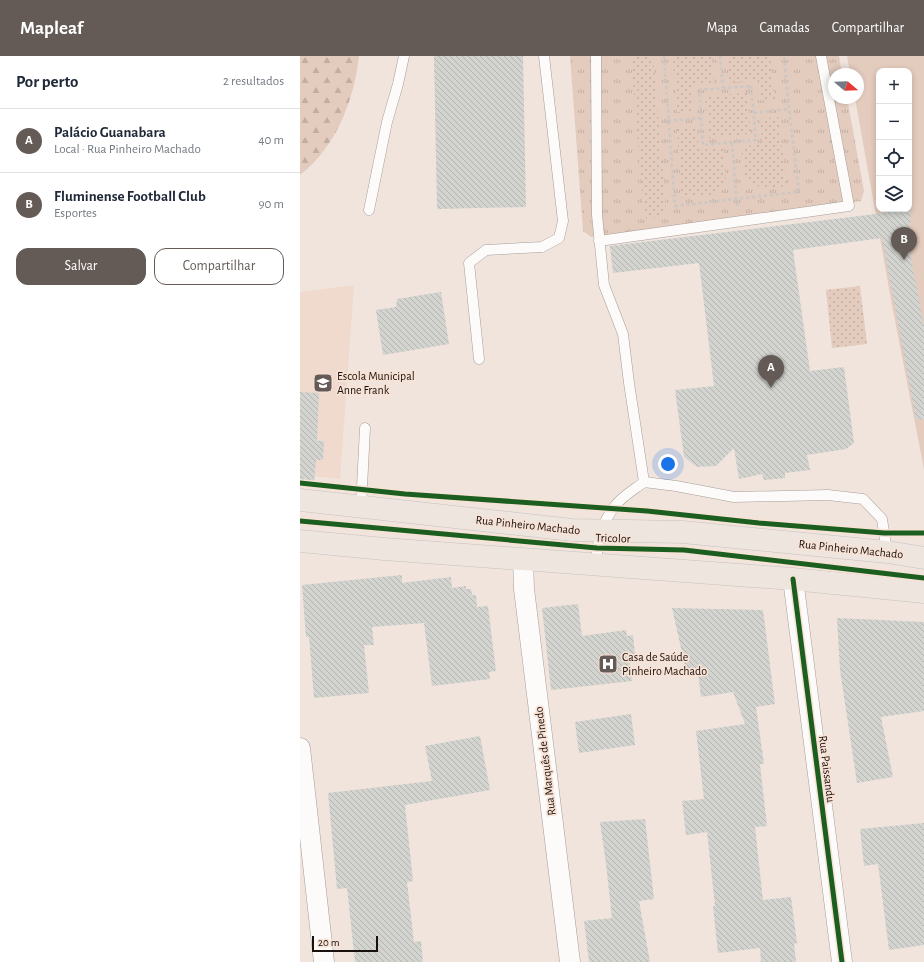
<!DOCTYPE html>
<html lang="pt">
<head>
<meta charset="utf-8">
<style>
	:root { --surface:#fff; --page:#f2f2f3; --text:#1f2937; --muted:#747a83; --line:#e0e1e3; --accent:#645b56 }
	body { margin:0; font-family:"Alegreya Sans",sans-serif; background:var(--page); color:var(--text) }
	.controls { position:absolute; right:12px; top:12px; display:grid; overflow:hidden; border-radius:8px; box-shadow:0 2px 6px #0003 }
	.controls button { width:36px; height:36px; display:grid; place-items:center; padding:0; border:0; border-bottom:1px solid var(--line); background:var(--surface); color:var(--text); font:20px sans-serif }
	.compass { position:absolute; left:528px; top:12px; width:36px; height:36px; border-radius:50%; background:var(--surface); box-shadow:0 2px 6px #0003; rotate:109deg }
	.scale { position:absolute; left:12px; bottom:10px; width:66px; box-sizing:border-box; padding-left:4px; border:2px solid #18110d; border-top:0; font-size:11px; line-height:14px; white-space:nowrap; color:#18110d; -webkit-text-stroke:3px #f8e2d5; paint-order:stroke }
	.you { position:absolute; left:368px; top:408px; width:14px; height:14px; margin:-10px; border:3px solid #fff; border-radius:50%; background:#1a73e8; box-shadow:0 0 0 6px #1a73e833 }
	.badge { display:grid; place-items:center; width:26px; height:26px; border-radius:50%; background:var(--accent); color:#fff; font-size:13px; font-weight:700 }
	.pin { position:absolute; translate:-50% -33px; filter:drop-shadow(0 1px 2px #0008) }
	.pin::after { content:''; position:absolute; top:21px; width:14px; height:12px; background:inherit; clip-path:polygon(0 0,100% 0,50% 100%) }
	.list { margin:0; padding:0; list-style:none }
	h2 { display:flex; justify-content:space-between; align-items:center; height:52px; margin:0; padding:0 16px; font-size:17px }
	h2 small { font-size:13px; font-weight:400; color:var(--muted) }
	.list li { display:grid; grid-template-columns:26px 1fr auto; gap:12px; align-items:center; box-sizing:border-box; height:64px; padding:0 16px; border-top:1px solid var(--line) }
	.list b { display:block; font-size:15px; white-space:nowrap }
	.list p { margin:0; font-size:13px; white-space:nowrap; color:var(--muted) }
	.list em { font-size:13px; font-style:normal; color:var(--muted) }
	.actions { display:flex; gap:8px; padding:12px 16px }
	.actions a { flex:1; padding:9px 0; border:1px solid var(--accent); border-radius:12px; text-align:center; font-size:14px; color:var(--accent) }
	.actions .main { background:var(--accent); color:#fff }
	.icon { flex:none; width:22px; height:22px; fill:none; stroke:currentColor; stroke-width:2; stroke-linecap:round; stroke-linejoin:round }
	.map { position:relative; flex:none; width:624px; height:906px; overflow:hidden }
	header { display:flex; align-items:center; gap:24px; box-sizing:border-box; height:56px; padding:0 20px; background:var(--accent); color:#fff }
	header strong { font-size:19px }
	nav { display:flex; gap:22px; margin-inline-start:auto; font-size:14px }
	main { display:flex }
	aside { flex:1; background:var(--surface) }
	.map>svg:first-child { display:block }
	.built { fill:#efdacd }
	.grass { fill:url(#grass-tufts) }
	.forest { fill:url(#forest-firs) }
	.garden { fill:url(#garden-dots) }
	.pitch { fill:#e3cbbd; fill-rule:evenodd }
	.building { fill:url(#building-back-hatch) }
	.lines { fill:none; stroke-linecap:round; stroke-linejoin:round }
	.service-casing { stroke:#a69d98; stroke-width:11 }
	.minor-casing { stroke:#a69d98; stroke-width:21 }
	.primary-casing { stroke:#c7c1be; stroke-width:23 }
	.path { stroke:#cbc7c5; stroke-width:2.5; stroke-dasharray:3 3; stroke-linecap:butt }
	.service { stroke:#fdfbfa; stroke-width:10 }
	.minor { stroke:#fdfbfa; stroke-width:20 }
	.primary { stroke:#eee5df; stroke-width:22 }
	.cycleway-casing { stroke:#f8e2d5; stroke-width:8 }
	.cycleway { stroke:#1b5e20; stroke-width:5 }
	.labels { text-anchor:middle; stroke-width:3.5; stroke-linejoin:round; paint-order:stroke }
	.poi-label { font-size:12px; fill:#18110d; stroke:#f8e2d5; text-anchor:start }
	.street-label { font-size:12px; fill:#18110d; stroke:#f8e2d5 }
</style>
</head>
<body>
<header>
<strong>Mapleaf</strong>
<nav><a>Mapa</a><a>Camadas</a><a>Compartilhar</a></nav>
</header>
<main>
<aside>
<h2>Por perto<small>2 resultados</small></h2>
<ul class="list">
<li><span class="badge">A</span><div><b>Palácio Guanabara</b><p>Local · Rua Pinheiro Machado</p></div><em>40 m</em></li>
<li><span class="badge">B</span><div><b>Fluminense Football Club</b><p>Esportes</p></div><em>90 m</em></li>
</ul>
<div class="actions"><a class="main">Salvar</a><a>Compartilhar</a></div>
</aside>
<div class="map">
<svg width="624" height="906" viewBox="0 0 624 906">
	<defs>
		<pattern id="grass-tufts" width="24" height="20" patternUnits="userSpaceOnUse"><rect width="24" height="20" fill="#e3cbbd"/><path d="M3 7l-1-3M5 7V3M7 7l1-3M15 17l-1-3M17 17v-4M19 17l1-3" fill="none" stroke="#c2ada1"/></pattern>
		<pattern id="forest-firs" width="22" height="20" patternUnits="userSpaceOnUse"><rect width="22" height="20" fill="#e3cbbd"/><path d="M5 1l3.5 6h-7zM16 11l3.5 6h-7z" fill="#c2ada1"/></pattern>
		<pattern id="garden-dots" width="8" height="8" patternUnits="userSpaceOnUse"><rect width="8" height="8" fill="#e3cbbd"/><path d="M2 2h.1M6 6h.1" fill="none" stroke="#c2ada1" stroke-width="1.8" stroke-linecap="round"/></pattern>
		<pattern id="building-back-hatch" width="6" height="6" patternUnits="userSpaceOnUse"><rect width="6" height="6" fill="#d3d3d0"/><path d="M-1 5l2 2M0 0l6 6M5-1l2 2" fill="none" stroke="#b4b4b1"/></pattern>
	</defs>
	<rect width="100%" height="100%" fill="#f0e4dd"/>
	<!-- built -->
	<path class="built" d="M54 229 40 423 0 419V236Z"/>
	<!-- grass -->
	<path class="grass" d="M270 0H539L542 18H534V42H547L564 135 561 145 291 181 283 175Z"/>
	<!-- forest -->
	<path class="forest" d="M0 0H59C54 44 36 91 0 119Z"/>
	<!-- garden -->
	<g class="garden">
		<path d="M331 0H353L366 155 365 159 347 163 344 159Z"/>
		<path d="M373 0H412L414 27 391 29 393 55 377 56Z"/>
		<path d="M427 0H470L475 43 461 45 459 24 430 27Z"/>
		<path d="M447 37 451 78 409 82 405 40Z"/>
		<path d="M478 61 487 130 462 133 445 121 441 91 463 88 460 63Z"/>
		<path d="M397 70 399 94 424 92 426 125 415 139 382 142 377 72Z"/>
		<path d="M560 230 567 288 532 292 526 234Z"/>
	</g>
	<!-- pitch -->
	<path class="pitch" d="M547 0H624V413L592 249 555 42H558V18H550ZM579 15H609V153H579Z"/>
	<!-- building -->
	<g class="building">
		<path d="M134 0H223L226 151 137 153Z"/>
		<path d="M584 153H611L609 183 612 208 624 270V363L616 364 582 182 493 194 510 315 544 311 554 387 546 393 507 399 510 414 485 417V422L464 424 462 418 439 423 434 392 416 410 397 411 389 405 384 401 375 334 414 330 399 207 313 217 310 190 584 157Z"/>
		<path d="M141 236 149 288 83 299 76 254 96 251 97 243Z"/>
		<path d="M0 336 19 337 17 385H24L23 404H16L14 428H0Z"/>
		<path d="M102 519V527L151 521 152 532 166 530V533H171L172 539H176L177 551 188 550 196 615 189 616 190 623 132 630 124 567 72 571 74 589H64L69 637 14 642 9 581H6L2 529Z"/>
		<path d="M278 548 282 580 326 574 327 580 333 579 335 599 329 600 332 625 251 634 242 552Z"/>
		<path d="M372 552 463 554 475 648 456 651 464 708H460L467 770 455 771 463 844 491 841 497 887 494 888 496 906H461L460 892 418 897 413 850H415L407 776 386 779 382 745 404 743 396 675 445 668 433 636 401 641 398 617 387 619Z"/>
		<path d="M537 562 624 566V655L581 661 593 721 557 727 540 614Z"/>
		<path d="M331 658 335 689 279 697 275 666Z"/>
		<path d="M180 680 190 734 105 749 113 825 107 826 114 886 121 885 123 906H55L47 832 37 833 28 737 132 725 125 690Z"/>
		<path d="M345 763 354 843 339 845 350 906H289L284 865 312 862 306 808 300 766Z"/>
		<path d="M624 767V889L589 894 578 808 564 810 560 773Z"/>
	</g>
	<g class="lines">
		<defs>
			<g id="service">
				<path d="M296 0 297 159 304 229 323 278 329 327 344 426"/>
				<path d="M69 154 87 66 98 28 104 0"/>
				<path d="M299 185 549 150 521 0"/>
				<path d="M179 303 169 207 186 194 242 191 259 182 263 165 244 0"/>
				<path d="M61 451 65 372"/>
				<path d="M296 508C297 487 301 467 315 450 321 441 335 433 344 426L376 430 434 441 528 439 563 443 582 463 587 496"/>
			</g>
			<g id="minor">
				<path d="M223 503 224 533 270 906"/>
				<path d="M493 523 542 906"/>
				<path d="M0 692 24 906"/>
			</g>
			<g id="primary">
				<path d="M0 444 272 474 383 476 587 496 624 502"/>
				<path d="M0 485 84 493 493 523 624 536"/>
			</g>
		</defs>
		<!-- service casing -->
		<use href="#service" class="service-casing"/>
		<!-- minor casing -->
		<use href="#minor" class="minor-casing"/>
		<!-- primary casing -->
		<use href="#primary" class="primary-casing"/>
		<!-- path -->
		<g class="path">
			<path d="M364 0 375 150 499 136 489 53 484 0"/>
			<path d="M420 0 423 32"/>
			<path d="M451 30 456 84 403 89 399 34Z"/>
			<path d="M454 57 489 53"/>
			<path d="M368 65 400 62"/>
			<path d="M432 87 437 150"/>
		</g>
		<!-- service -->
		<use href="#service" class="service"/>
		<!-- minor -->
		<use href="#minor" class="minor"/>
		<!-- primary -->
		<use href="#primary" class="primary"/>
		<defs>
			<g id="cycleway">
				<path d="M0 427 105 438 347 455 459 467 584 477H624"/>
				<path d="M0 465 297 492 384 494 624 522"/>
				<path d="M493 523 542 906"/>
			</g>
		</defs>
		<!-- cycleway casing -->
		<use href="#cycleway" class="cycleway-casing"/>
		<!-- cycleway -->
		<use href="#cycleway" class="cycleway"/>
	</g>
	<!-- icons -->
	<defs>
		<symbol id="school-square" viewBox="-11 -11 22 22"><rect x="-9" y="-9" width="18" height="18" rx="4" fill="#645b56" stroke="#f8e2d5"/><path d="M0-5L7-2L0 1L-7-2ZM-4 1L0 2.5L4 1V4Q0 6-4 4Z" fill="#fff"/></symbol>
		<symbol id="hospital-square" viewBox="-11 -11 22 22"><rect x="-9" y="-9" width="18" height="18" rx="4" fill="#645b56" stroke="#f8e2d5"/><path d="M-5-5h3v3.5h4V-5h3V5h-3V1.5h-4V5h-3Z" fill="#fff"/></symbol>
	</defs>
	<g fill-rule="evenodd">
		<use href="#school-square" x="12" y="316" width="22" height="22"/>
		<use href="#hospital-square" x="297" y="597" width="22" height="22"/>
	</g>
	<g class="labels">
		<!-- poi labels -->
		<g class="poi-label">
			<text x="37" y="324">Escola Municipal<tspan x="37" dy="14">Anne Frank</tspan></text>
			<text x="322" y="605">Casa de Saúde<tspan x="322" dy="14">Pinheiro Machado</tspan></text>
		</g>
		<!-- street labels -->
		<g class="street-label">
			<text transform="translate(228 469) rotate(6)" y="4">Rua Pinheiro Machado</text>
			<text transform="translate(313 482) rotate(2)" y="4">Tricolor</text>
			<text transform="translate(551 493) rotate(6)" y="4">Rua Pinheiro Machado</text>
			<text transform="translate(245 705) rotate(-97)" y="4">Rua Marquês de Pinedo</text>
			<text transform="translate(527 713) rotate(83)" y="4">Rua Paissandu</text>
		</g>
	</g>
</svg>
<div class="controls">
<button>+</button>
<button>−</button>
<button><svg class="icon" aria-label="locate" viewBox="0 0 24 24"><circle cx="12" cy="12" r="6"/><path d="M12 2v4M12 18v4M2 12h4M18 12h4"/></svg></button>
<button><svg class="icon" aria-label="layers" viewBox="0 0 24 24"><path d="M12 4l9 5-9 5-9-5zM3 14l9 5 9-5"/></svg></button>
</div>
<svg class="compass" viewBox="-18 -18 36 36"><path d="M0-13l5 13h-10z" fill="#e53935"/><path d="M0 13l5-13h-10z" fill="#747a83"/></svg>
<div class="scale">20 m</div>
<div class="you"></div>
<div class="pin badge" style="left:471px;top:332px">A</div>
<div class="pin badge" style="left:604px;top:204px">B</div>
</div>
</main>
</body>
</html>
